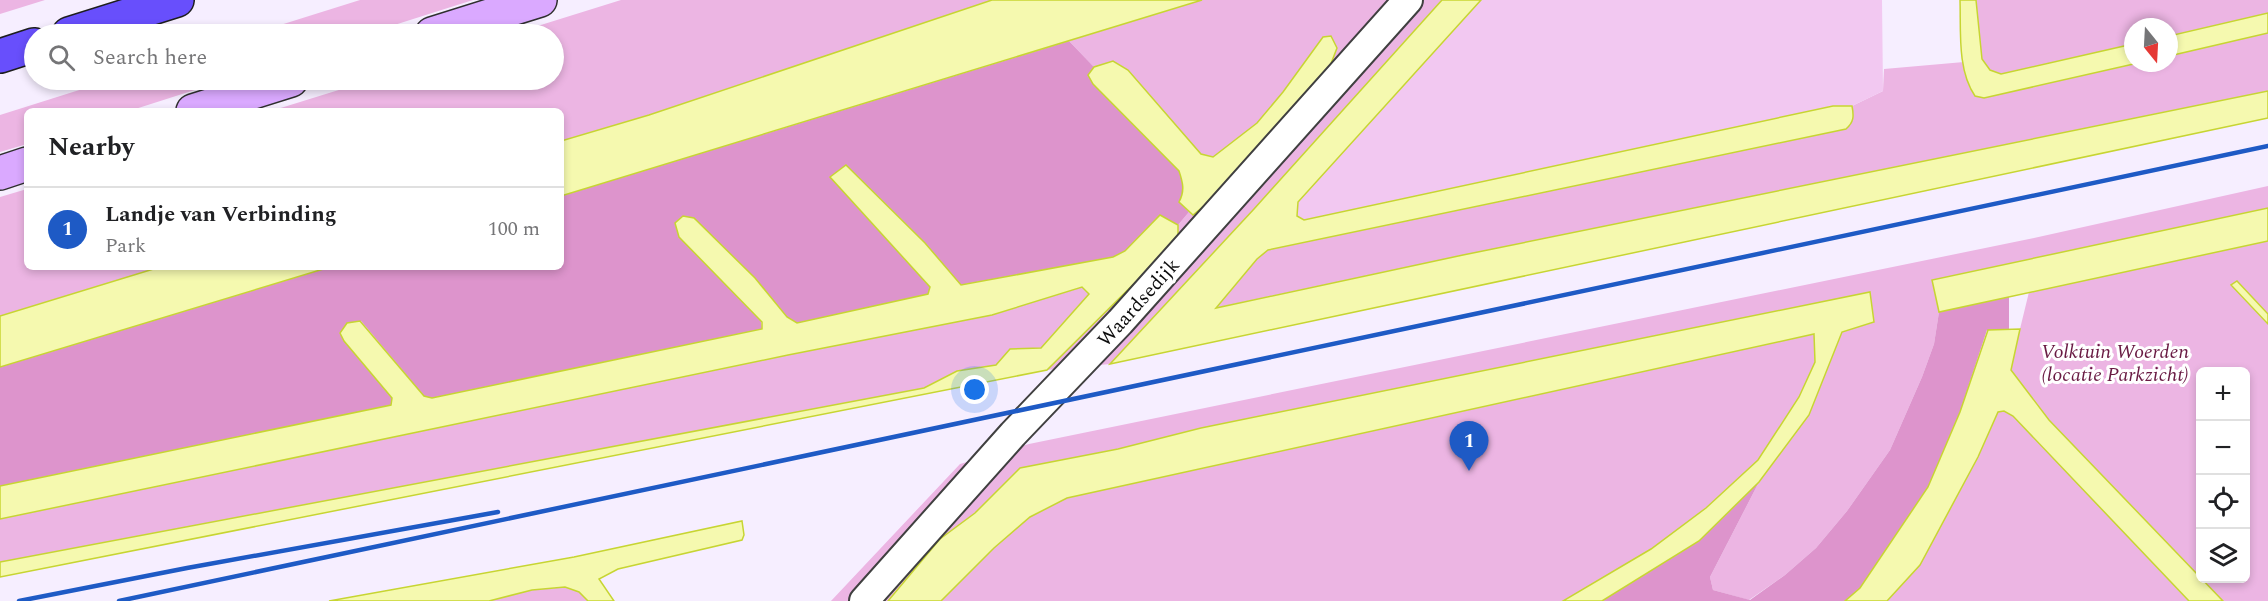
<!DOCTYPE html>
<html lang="en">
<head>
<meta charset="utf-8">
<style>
	:root { --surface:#fff; --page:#f2f2f2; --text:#202124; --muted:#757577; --line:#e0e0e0; --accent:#1e5ac5 }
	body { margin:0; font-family:Spectral,serif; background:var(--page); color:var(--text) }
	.controls { position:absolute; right:18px; bottom:18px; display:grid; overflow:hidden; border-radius:9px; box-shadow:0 3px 9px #0003 }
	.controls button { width:54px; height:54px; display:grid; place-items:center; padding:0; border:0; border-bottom:2px solid var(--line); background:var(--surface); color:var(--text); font:30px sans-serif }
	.compass { position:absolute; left:2124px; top:18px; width:54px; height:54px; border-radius:50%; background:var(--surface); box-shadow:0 3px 9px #0003; rotate:162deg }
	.you { position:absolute; left:975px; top:390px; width:21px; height:21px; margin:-15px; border:4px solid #fff; border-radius:50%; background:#1a73e8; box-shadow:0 0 0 9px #1a73e833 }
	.badge { display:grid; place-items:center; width:39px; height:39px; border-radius:50%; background:var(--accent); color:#fff; font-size:20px; font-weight:700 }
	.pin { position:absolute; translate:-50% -50px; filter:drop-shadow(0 2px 3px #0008) }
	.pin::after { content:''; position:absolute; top:32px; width:21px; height:18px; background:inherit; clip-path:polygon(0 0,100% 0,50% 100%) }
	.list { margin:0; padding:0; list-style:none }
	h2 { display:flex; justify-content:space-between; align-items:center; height:78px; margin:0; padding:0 24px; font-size:26px }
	h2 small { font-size:20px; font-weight:400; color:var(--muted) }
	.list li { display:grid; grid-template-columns:39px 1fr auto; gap:18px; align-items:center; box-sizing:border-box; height:84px; padding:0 24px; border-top:2px solid var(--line) }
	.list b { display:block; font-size:22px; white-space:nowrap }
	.list p { margin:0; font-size:20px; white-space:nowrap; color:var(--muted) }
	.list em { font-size:20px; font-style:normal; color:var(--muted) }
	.icon { flex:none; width:33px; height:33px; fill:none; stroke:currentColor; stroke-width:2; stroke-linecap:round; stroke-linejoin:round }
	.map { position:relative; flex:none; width:2268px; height:601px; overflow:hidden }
	.search { position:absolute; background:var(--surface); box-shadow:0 3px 9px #0003; left:24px; top:24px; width:540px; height:66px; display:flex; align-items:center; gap:15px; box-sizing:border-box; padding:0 21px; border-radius:33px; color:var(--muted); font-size:22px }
	.panel { position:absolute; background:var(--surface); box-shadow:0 3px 9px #0003; left:24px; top:108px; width:540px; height:162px; border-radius:9px }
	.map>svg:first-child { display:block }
	.green { fill:#ecb5e3 }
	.forest { fill:#dd94cc }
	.pitch { fill:#f2c8f1 }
	.water { fill:#f5f9af; stroke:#c7d532; stroke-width:1.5 }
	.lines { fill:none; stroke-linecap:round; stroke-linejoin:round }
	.minor-casing { stroke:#404040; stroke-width:32 }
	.secondary-casing { stroke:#2f2f2f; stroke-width:36 }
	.motorway-casing { stroke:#1e1e1e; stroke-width:36 }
	.minor { stroke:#fff; stroke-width:28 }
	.secondary { stroke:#daa9ff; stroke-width:33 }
	.motorway { stroke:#684ffc; stroke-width:33 }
	.rail { stroke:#1e5ac5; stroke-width:4.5 }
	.labels { text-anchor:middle; stroke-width:6; stroke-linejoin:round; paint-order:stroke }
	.street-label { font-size:20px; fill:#0d0d0d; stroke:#fff }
	.park-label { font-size:20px; font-style:italic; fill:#691a43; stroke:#fff }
</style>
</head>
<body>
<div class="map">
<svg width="2268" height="601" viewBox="0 0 2268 601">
	<rect width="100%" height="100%" fill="#f6eeff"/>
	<!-- green -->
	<g class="green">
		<path d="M0 0H45L0 14Z"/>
		<path d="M360 0H473L366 34H252Z"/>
		<path d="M621 0H992L649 115 561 141V111H271L371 80H554V34H512Z"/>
		<path d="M1202 0H1442L1254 209 1110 364 1047 370 1178 240V225L1189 212 1192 215 1223 190 1323 37 1283 92 1257 123 1214 157 1201 154 1113 61 1094 67 1069 41Z"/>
		<path d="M1976 0H2268V13L2169 36V27H2133V44L2001 74 1990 70 1982 59Z"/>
		<path d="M2268 33V91L1463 255 1215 308 1257 259 1268 250 1846 129C1854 122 1854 116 1852 106L1883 91 1884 69 1964 62 1970 89 2138 63H2169V56Z"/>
		<path d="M111 80H226L129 111H27V144L0 152V115Z"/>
		<path d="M2268 186V208L1933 280 1939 312 1934 344 1922 377 1890 450 1847 511 1816 548 1785 575 1749 600 1713 590 1710 577 1759 482 1809 415 1842 332 1874 322 1870 292 1201 428 1118 449 1020 468 975 513 940 539 888 601H831L960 464 1029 444 2034 238Z"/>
		<path d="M27 189V267H160L0 316V197Z"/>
		<path d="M2268 241V314L2237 281 2231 285 2268 324V601H2223L2201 579 2246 578V372H2200V578L2049 420 2010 370 2029 292Z"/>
		<path d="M1083 287 1090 293 1041 348 1011 349 996 365 957 371 924 388 0 562V519L788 355 992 315Z"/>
		<path d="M1814 334 1815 362 1799 397 1758 460 1706 508 1651 549 1563 601H941L994 548 1030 517 1067 498Z"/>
		<path d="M2005 410 2013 416 2189 601H1887L1920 565 1978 457 1998 412Z"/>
		<path d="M565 587 579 592 588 601H489L532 590Z"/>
	</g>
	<!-- forest -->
	<g class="forest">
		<path d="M1069 41 1094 67 1088 75 1179 171C1183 182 1185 191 1179 202L1189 212 1178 225 1160 215 1125 251 1113 257 960 285 925 243 893 212 830 177 930 287 928 294 797 324 787 317 755 278 762 329 432 398 424 396 361 321 344 341 392 398 391 405 0 486V367L330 267H561V196Z"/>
		<path d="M2009 296V330H1987L1960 412 1928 487 1860 588 1845 601H1602L1699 541 1759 482 1710 577 1713 590 1750 600 1785 575 1816 548 1847 511 1890 450 1922 377 1934 344 1939 312Z"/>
	</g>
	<!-- pitch -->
	<path class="pitch" d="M1481 0H1882L1883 91 1852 106H1833L1304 220 1297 216 1298 202Z"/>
	<!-- water -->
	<g class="water">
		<path d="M992 0H1202L561 196V141L649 115Z"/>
		<path d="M1442 0H1481L1298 202 1297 216 1304 220 1833 106H1852C1854 116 1854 122 1846 129L1268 250 1257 259 1216 308 1463 255 2268 91V118L1110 364 1254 209Z"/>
		<path d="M1960 0H1976L1982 59 1990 70 2001 74 2133 44V63H2138L1984 98 1975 96C1957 70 1961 30 1960 0Z"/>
		<path d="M2268 13V33L2169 56V36Z"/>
		<path d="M1331 36 1337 48 1330 66 1223 190 1193 215 1179 202C1185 191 1183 183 1179 171L1093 84 1088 75 1094 67 1113 61 1128 70 1201 154 1213 157 1257 123 1283 92 1323 37Z"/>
		<path d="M846 165 925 243 961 285 1113 257 1125 251 1160 215 1178 225V240L1047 370 0 577V562L924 388 957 371 996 365 1010 349 1041 348 1089 294 1082 287 992 315 788 355 0 519V486L391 405 392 398 344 341 340 333 347 323 360 321 424 396 432 398 762 329V322L679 237 675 223 683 216 694 218 755 278 787 317 797 323 928 294 930 287 830 177Z"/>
		<path d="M2268 208V241L1939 312 1932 280Z"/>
		<path d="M160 267H330L0 367V316Z"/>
		<path d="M2237 281 2268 314V324L2231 285Z"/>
		<path d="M1870 292 1874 322 1842 332 1809 415 1759 482 1699 541 1602 601H1563L1651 549 1706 508 1758 460 1799 397 1815 362 1814 334 1067 498 1030 517 994 548 941 601H888L940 539 975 513 1020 468 1118 449 1201 428Z"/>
		<path d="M2020 329 2011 370 2049 420 2223 601H2189L2013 416 2004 411 1998 412 1978 457 1920 565 1887 601H1845L1860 588 1928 487 1960 412 1988 330Z"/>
		<path d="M742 521 744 535 742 540 618 569 599 579 614 601H588L579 592 565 587 532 590 489 601H329L574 557Z"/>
	</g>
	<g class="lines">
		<defs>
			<path id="minor" d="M864 601 1013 434 1120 322 1408 0"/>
			<g id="secondary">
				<path d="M432 34 540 0"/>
				<path d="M193 111 291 80"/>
				<path d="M0 173 27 164"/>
			</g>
			<g id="motorway">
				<path d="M69 34 177 0"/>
				<path d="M0 56 34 45"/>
			</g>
		</defs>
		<!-- minor casing -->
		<use href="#minor" class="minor-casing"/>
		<!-- secondary casing -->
		<use href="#secondary" class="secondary-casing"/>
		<!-- motorway casing -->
		<use href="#motorway" class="motorway-casing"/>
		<!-- minor -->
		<use href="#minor" class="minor"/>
		<!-- secondary -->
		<use href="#secondary" class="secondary"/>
		<!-- motorway -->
		<use href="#motorway" class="motorway"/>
		<!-- rail -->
		<g class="rail">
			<path d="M19 601 187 568 498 512"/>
			<path d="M119 601 2268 146"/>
		</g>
	</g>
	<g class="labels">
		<!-- street labels -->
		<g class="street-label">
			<text transform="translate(1138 302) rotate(-48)" y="7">Waardsedijk</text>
		</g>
		<!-- park labels -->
		<g class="park-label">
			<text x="2115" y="358">Volktuin Woerden<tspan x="2115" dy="23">(locatie Parkzicht)</tspan></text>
		</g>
	</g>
</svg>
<div class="controls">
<button>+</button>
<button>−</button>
<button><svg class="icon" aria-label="locate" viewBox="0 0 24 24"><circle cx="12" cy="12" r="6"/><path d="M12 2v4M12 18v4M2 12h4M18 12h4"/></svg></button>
<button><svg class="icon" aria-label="layers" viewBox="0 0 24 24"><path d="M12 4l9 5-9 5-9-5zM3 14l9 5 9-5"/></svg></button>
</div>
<svg class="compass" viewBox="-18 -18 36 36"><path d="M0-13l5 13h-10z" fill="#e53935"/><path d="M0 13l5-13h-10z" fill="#757577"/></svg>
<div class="you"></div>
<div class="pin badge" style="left:1469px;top:471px">1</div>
<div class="search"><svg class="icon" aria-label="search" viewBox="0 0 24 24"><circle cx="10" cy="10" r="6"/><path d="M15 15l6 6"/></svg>Search here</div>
<section class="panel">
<h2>Nearby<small></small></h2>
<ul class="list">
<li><span class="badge">1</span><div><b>Landje van Verbinding</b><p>Park</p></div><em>100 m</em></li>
</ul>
</section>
</div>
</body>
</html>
